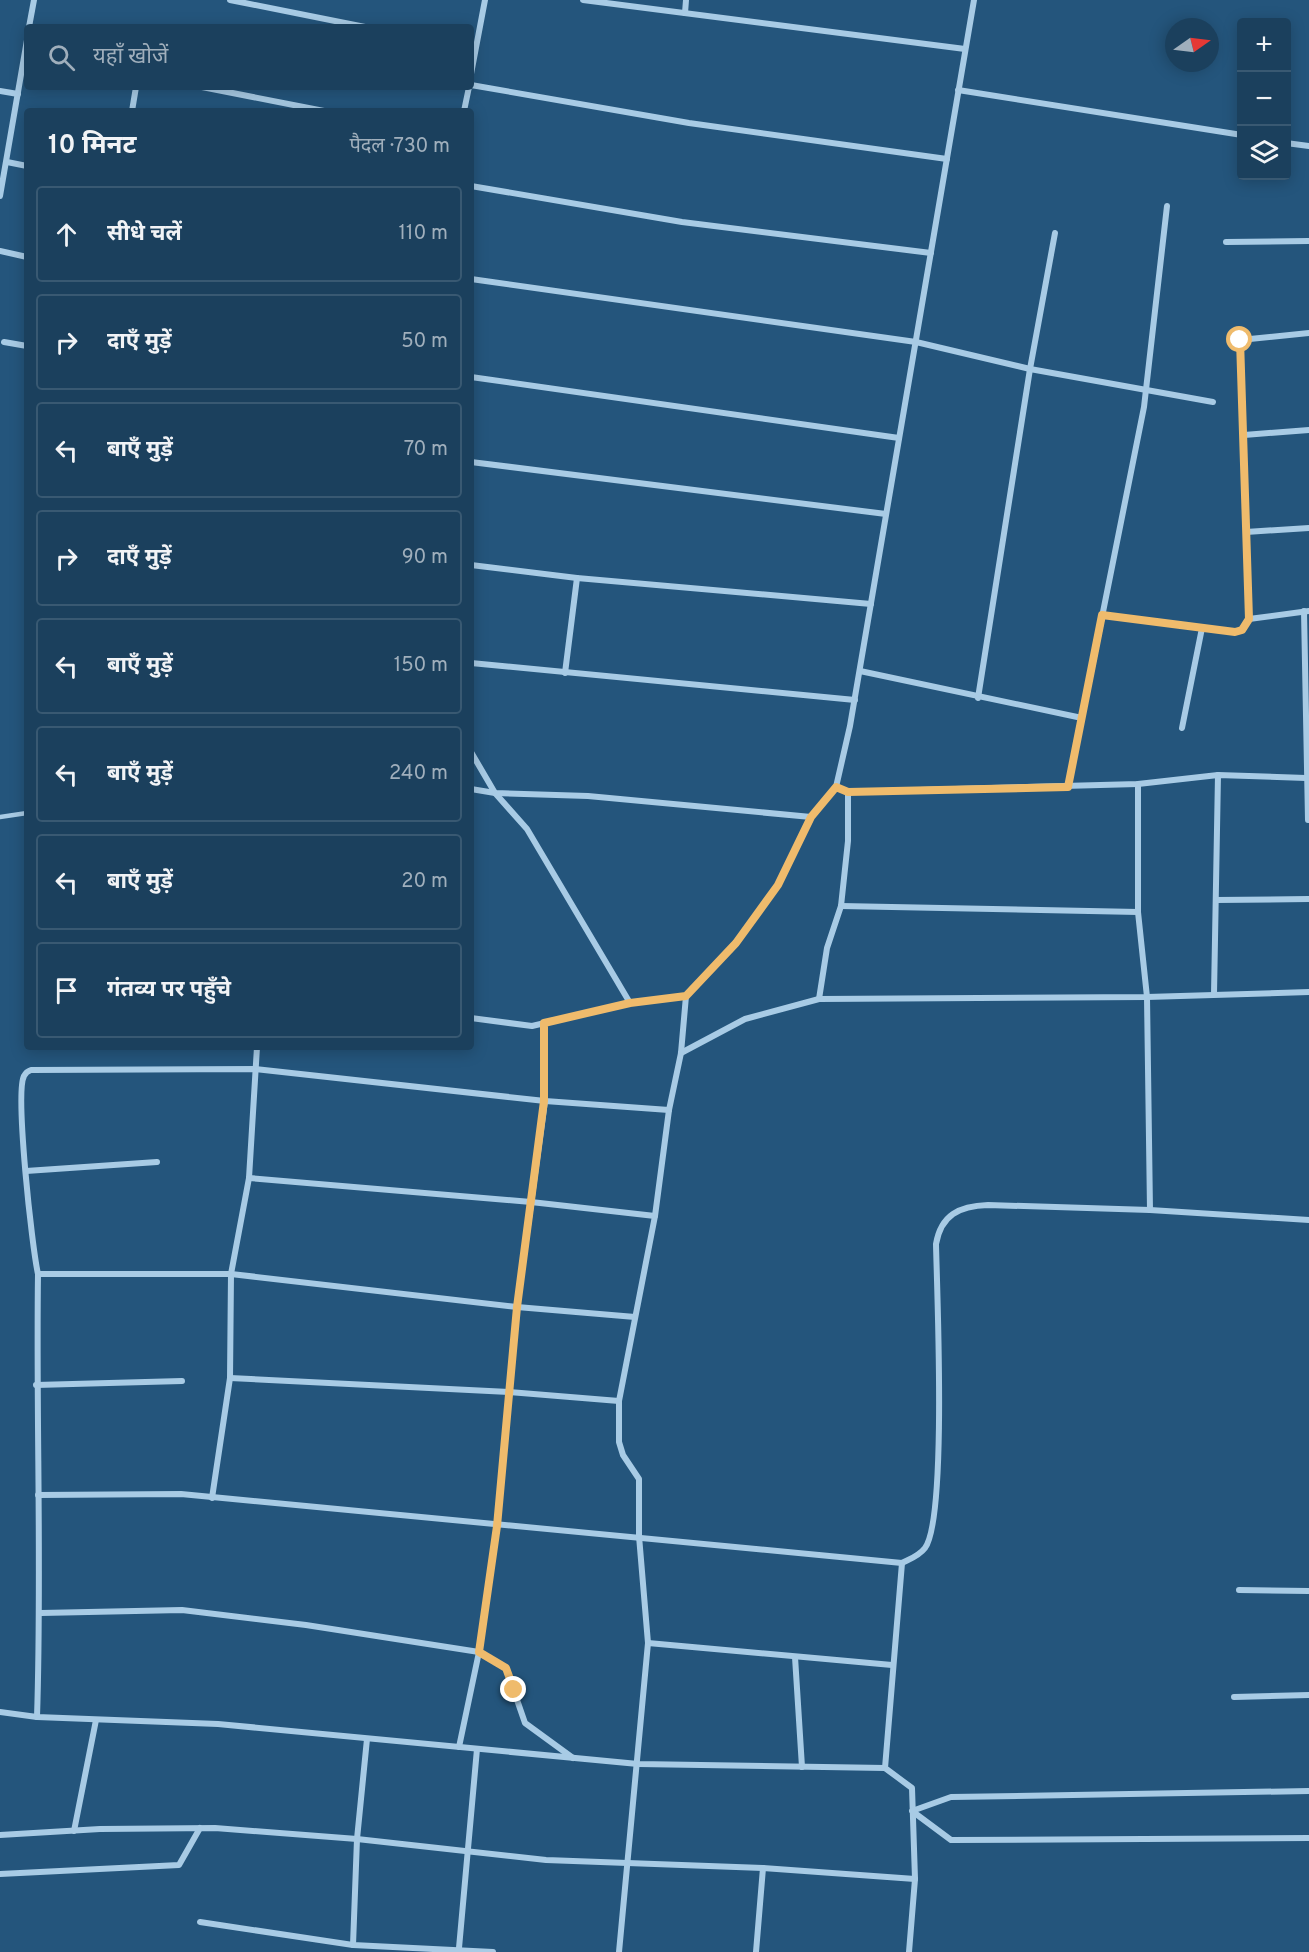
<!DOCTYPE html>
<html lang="hi">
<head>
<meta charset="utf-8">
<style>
	:root { --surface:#1b405d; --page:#284b66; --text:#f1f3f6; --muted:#a0afbc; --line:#395972 }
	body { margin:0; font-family:Overpass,"Noto Sans Devanagari",sans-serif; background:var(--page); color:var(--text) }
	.controls { position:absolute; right:18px; top:18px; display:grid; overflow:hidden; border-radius:6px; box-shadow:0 3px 15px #0003 }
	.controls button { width:54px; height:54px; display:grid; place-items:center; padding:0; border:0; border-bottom:2px solid var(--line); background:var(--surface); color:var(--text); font:30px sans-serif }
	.compass { position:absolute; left:1165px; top:18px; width:54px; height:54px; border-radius:50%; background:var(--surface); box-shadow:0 3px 15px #0003; rotate:76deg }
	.stop { position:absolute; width:18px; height:18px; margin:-14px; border:4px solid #efbb6c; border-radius:50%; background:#fff }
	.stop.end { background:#efbb6c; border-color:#fff; box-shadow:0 2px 6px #0008 }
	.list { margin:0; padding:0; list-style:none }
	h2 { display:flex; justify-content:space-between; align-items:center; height:78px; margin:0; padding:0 24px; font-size:26px }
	h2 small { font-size:20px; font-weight:400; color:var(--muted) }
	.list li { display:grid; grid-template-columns:39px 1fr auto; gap:18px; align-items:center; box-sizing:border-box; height:96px; margin:0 12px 12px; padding:0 12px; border:2px solid var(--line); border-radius:6px }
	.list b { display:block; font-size:22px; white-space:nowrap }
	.list em { font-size:20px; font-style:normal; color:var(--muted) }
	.icon { flex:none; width:33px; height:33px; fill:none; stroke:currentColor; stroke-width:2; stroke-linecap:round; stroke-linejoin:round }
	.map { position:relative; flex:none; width:1309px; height:1952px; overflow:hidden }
	.search { position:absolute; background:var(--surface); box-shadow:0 3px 15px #0003; left:24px; top:24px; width:450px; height:66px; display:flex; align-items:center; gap:15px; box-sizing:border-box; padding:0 21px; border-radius:6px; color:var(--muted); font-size:22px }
	.panel { position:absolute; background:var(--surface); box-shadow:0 3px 15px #0003; left:24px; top:108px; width:450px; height:942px; border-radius:6px }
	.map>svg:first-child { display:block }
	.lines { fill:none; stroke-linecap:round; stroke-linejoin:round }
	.lane { stroke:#a8cbe5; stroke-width:4.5 }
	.street { stroke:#a8cbe5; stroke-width:6 }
	.route { stroke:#efbb6c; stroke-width:8 }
</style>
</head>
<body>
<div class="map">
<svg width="1309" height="1952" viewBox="0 0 1309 1952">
	<rect width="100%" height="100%" fill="#24557c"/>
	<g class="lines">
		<!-- lane -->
		<path class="lane" d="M0 817 27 813"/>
		<!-- street -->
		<g class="street">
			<path d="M230 0 365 27"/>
			<path d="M583 0 965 49"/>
			<path d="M685 13 686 0"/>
			<path d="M29 27 34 0"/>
			<path d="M471 74 485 0"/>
			<path d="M471 85 689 123 947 159"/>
			<path d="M202 87 324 111"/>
			<path d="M958 90 1242 135"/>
			<path d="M0 91 18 94"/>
			<path d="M132 111 136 87"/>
			<path d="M464 111 469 87"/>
			<path d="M1286 143 1309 146"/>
			<path d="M7 162 27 166"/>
			<path d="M471 186 682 222 931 253"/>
			<path d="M0 196 27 40"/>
			<path d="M1226 242 1309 241"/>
			<path d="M0 251 27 257"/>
			<path d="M471 279 916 342 1030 369 1213 402"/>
			<path d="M4 342 27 346"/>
			<path d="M471 377 899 438"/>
			<path d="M1244 435 1309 430"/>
			<path d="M471 462 886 514"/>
			<path d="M1246 532 1309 528"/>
			<path d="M471 565 577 578 871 604"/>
			<path d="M1304 611 1308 820"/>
			<path d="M1102 615 1235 632 1242 630 1249 619 1240 340 1309 333"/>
			<path d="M1249 619 1309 611"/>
			<path d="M471 663 855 700"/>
			<path d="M860 671 1082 718"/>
			<path d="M565 673 577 578"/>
			<path d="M978 698 1030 369 1055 233"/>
			<path d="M1182 728 1202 628"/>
			<path d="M471 752 495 793 527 829 630 1003 686 996"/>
			<path d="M1138 784V912L1147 997 1150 1210"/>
			<path d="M836 787 848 792 1138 784 1218 775 1306 778"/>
			<path d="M1068 787 1144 407 1167 206"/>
			<path d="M471 789 495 793 588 796 811 817"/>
			<path d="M1216 900 1309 899"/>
			<path d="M841 906 1138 912"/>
			<path d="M1214 994 1218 775"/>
			<path d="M819 999 827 948 841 906 848 841V792"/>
			<path d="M471 1018 532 1026 630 1003"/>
			<path d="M681 1053 745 1019 819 999 1147 997 1309 992"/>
			<path d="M26 1171 157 1162"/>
			<path d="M249 1178 531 1202 655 1216"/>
			<path d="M38 1274C32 1248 15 1093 24 1076 25 1074 28 1071 31 1070L255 1069 545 1101 669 1110"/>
			<path d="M230 1378 509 1392 619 1401"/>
			<path d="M36 1385 182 1381"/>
			<path d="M38 1495 181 1494 902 1563C910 1559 919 1556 925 1548 947 1518 937 1293 936 1244 941 1215 959 1206 988 1205L1150 1210 1309 1220"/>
			<path d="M212 1498 230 1378 231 1274 249 1178 257 1047"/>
			<path d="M902 1563 885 1768 912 1788 915 1879 909 1952"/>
			<path d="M1239 1590 1309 1591"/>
			<path d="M41 1613 182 1610 306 1625 479 1652 506 1668 525 1723 573 1758"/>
			<path d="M648 1643 892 1665"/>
			<path d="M795 1657 802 1767"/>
			<path d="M1234 1697 1309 1695"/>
			<path d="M0 1712 37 1717 218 1724 638 1764 885 1768"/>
			<path d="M37 1717C42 1569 36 1422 38 1274H231L517 1307 635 1317"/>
			<path d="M459 1747 479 1652 497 1526 517 1307 545 1101 544 1023"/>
			<path d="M1309 1791 951 1797 912 1811 951 1840 1309 1838"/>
			<path d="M74 1831 96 1720"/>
			<path d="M0 1835 100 1829 215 1828 357 1839 546 1860 763 1868 915 1879"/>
			<path d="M0 1874 179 1865 200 1828"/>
			<path d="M200 1922 353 1945 493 1952"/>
			<path d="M353 1945 357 1839 367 1739"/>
			<path d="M459 1948 477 1749"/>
			<path d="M619 1952 648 1643 639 1536V1479L623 1455 619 1442V1401L655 1216 669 1110 681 1053 686 996 736 943 778 885 811 817 836 787 850 726 974 0"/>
			<path d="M756 1952 763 1868"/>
		</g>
	</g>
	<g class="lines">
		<!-- route -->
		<path class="route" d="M514 1690 506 1668 479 1652 497 1526 517 1307 544 1101V1023L630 1003 686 996 736 943 778 885 811 817 836 787 848 792 1068 787 1102 615 1235 632 1242 630 1249 619 1240 340"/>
	</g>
</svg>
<div class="controls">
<button>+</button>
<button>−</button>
<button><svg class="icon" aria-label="layers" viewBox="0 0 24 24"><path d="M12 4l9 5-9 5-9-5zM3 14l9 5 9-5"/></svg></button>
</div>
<svg class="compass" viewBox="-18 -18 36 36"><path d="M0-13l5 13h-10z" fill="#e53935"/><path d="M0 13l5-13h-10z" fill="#a0afbc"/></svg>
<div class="stop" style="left:1240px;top:340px"></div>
<div class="stop end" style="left:514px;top:1690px"></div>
<div class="search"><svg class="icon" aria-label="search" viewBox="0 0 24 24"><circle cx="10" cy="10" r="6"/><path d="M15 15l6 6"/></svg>यहाँ खोजें</div>
<section class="panel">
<h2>10 मिनट<small>पैदल · 730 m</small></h2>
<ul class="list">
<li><svg class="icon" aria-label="ahead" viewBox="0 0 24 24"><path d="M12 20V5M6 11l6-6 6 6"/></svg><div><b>सीधे चलें</b></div><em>110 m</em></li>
<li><svg class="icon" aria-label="right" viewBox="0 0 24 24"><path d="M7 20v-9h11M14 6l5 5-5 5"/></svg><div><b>दाएँ मुड़ें</b></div><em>50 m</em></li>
<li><svg class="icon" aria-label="left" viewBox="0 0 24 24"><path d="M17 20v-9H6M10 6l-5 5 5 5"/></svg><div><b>बाएँ मुड़ें</b></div><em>70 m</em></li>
<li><svg class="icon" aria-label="right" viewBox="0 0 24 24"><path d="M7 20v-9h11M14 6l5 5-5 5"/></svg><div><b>दाएँ मुड़ें</b></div><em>90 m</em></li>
<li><svg class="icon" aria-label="left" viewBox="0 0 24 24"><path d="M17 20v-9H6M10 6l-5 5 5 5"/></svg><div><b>बाएँ मुड़ें</b></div><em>150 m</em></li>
<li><svg class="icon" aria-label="left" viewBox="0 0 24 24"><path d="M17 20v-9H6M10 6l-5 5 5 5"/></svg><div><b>बाएँ मुड़ें</b></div><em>240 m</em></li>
<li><svg class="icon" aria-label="left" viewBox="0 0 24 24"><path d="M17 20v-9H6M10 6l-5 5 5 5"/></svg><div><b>बाएँ मुड़ें</b></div><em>20 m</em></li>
<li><svg class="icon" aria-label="arrive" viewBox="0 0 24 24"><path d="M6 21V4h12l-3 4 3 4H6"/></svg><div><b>गंतव्य पर पहुँचे</b></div></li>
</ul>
</section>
</div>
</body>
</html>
